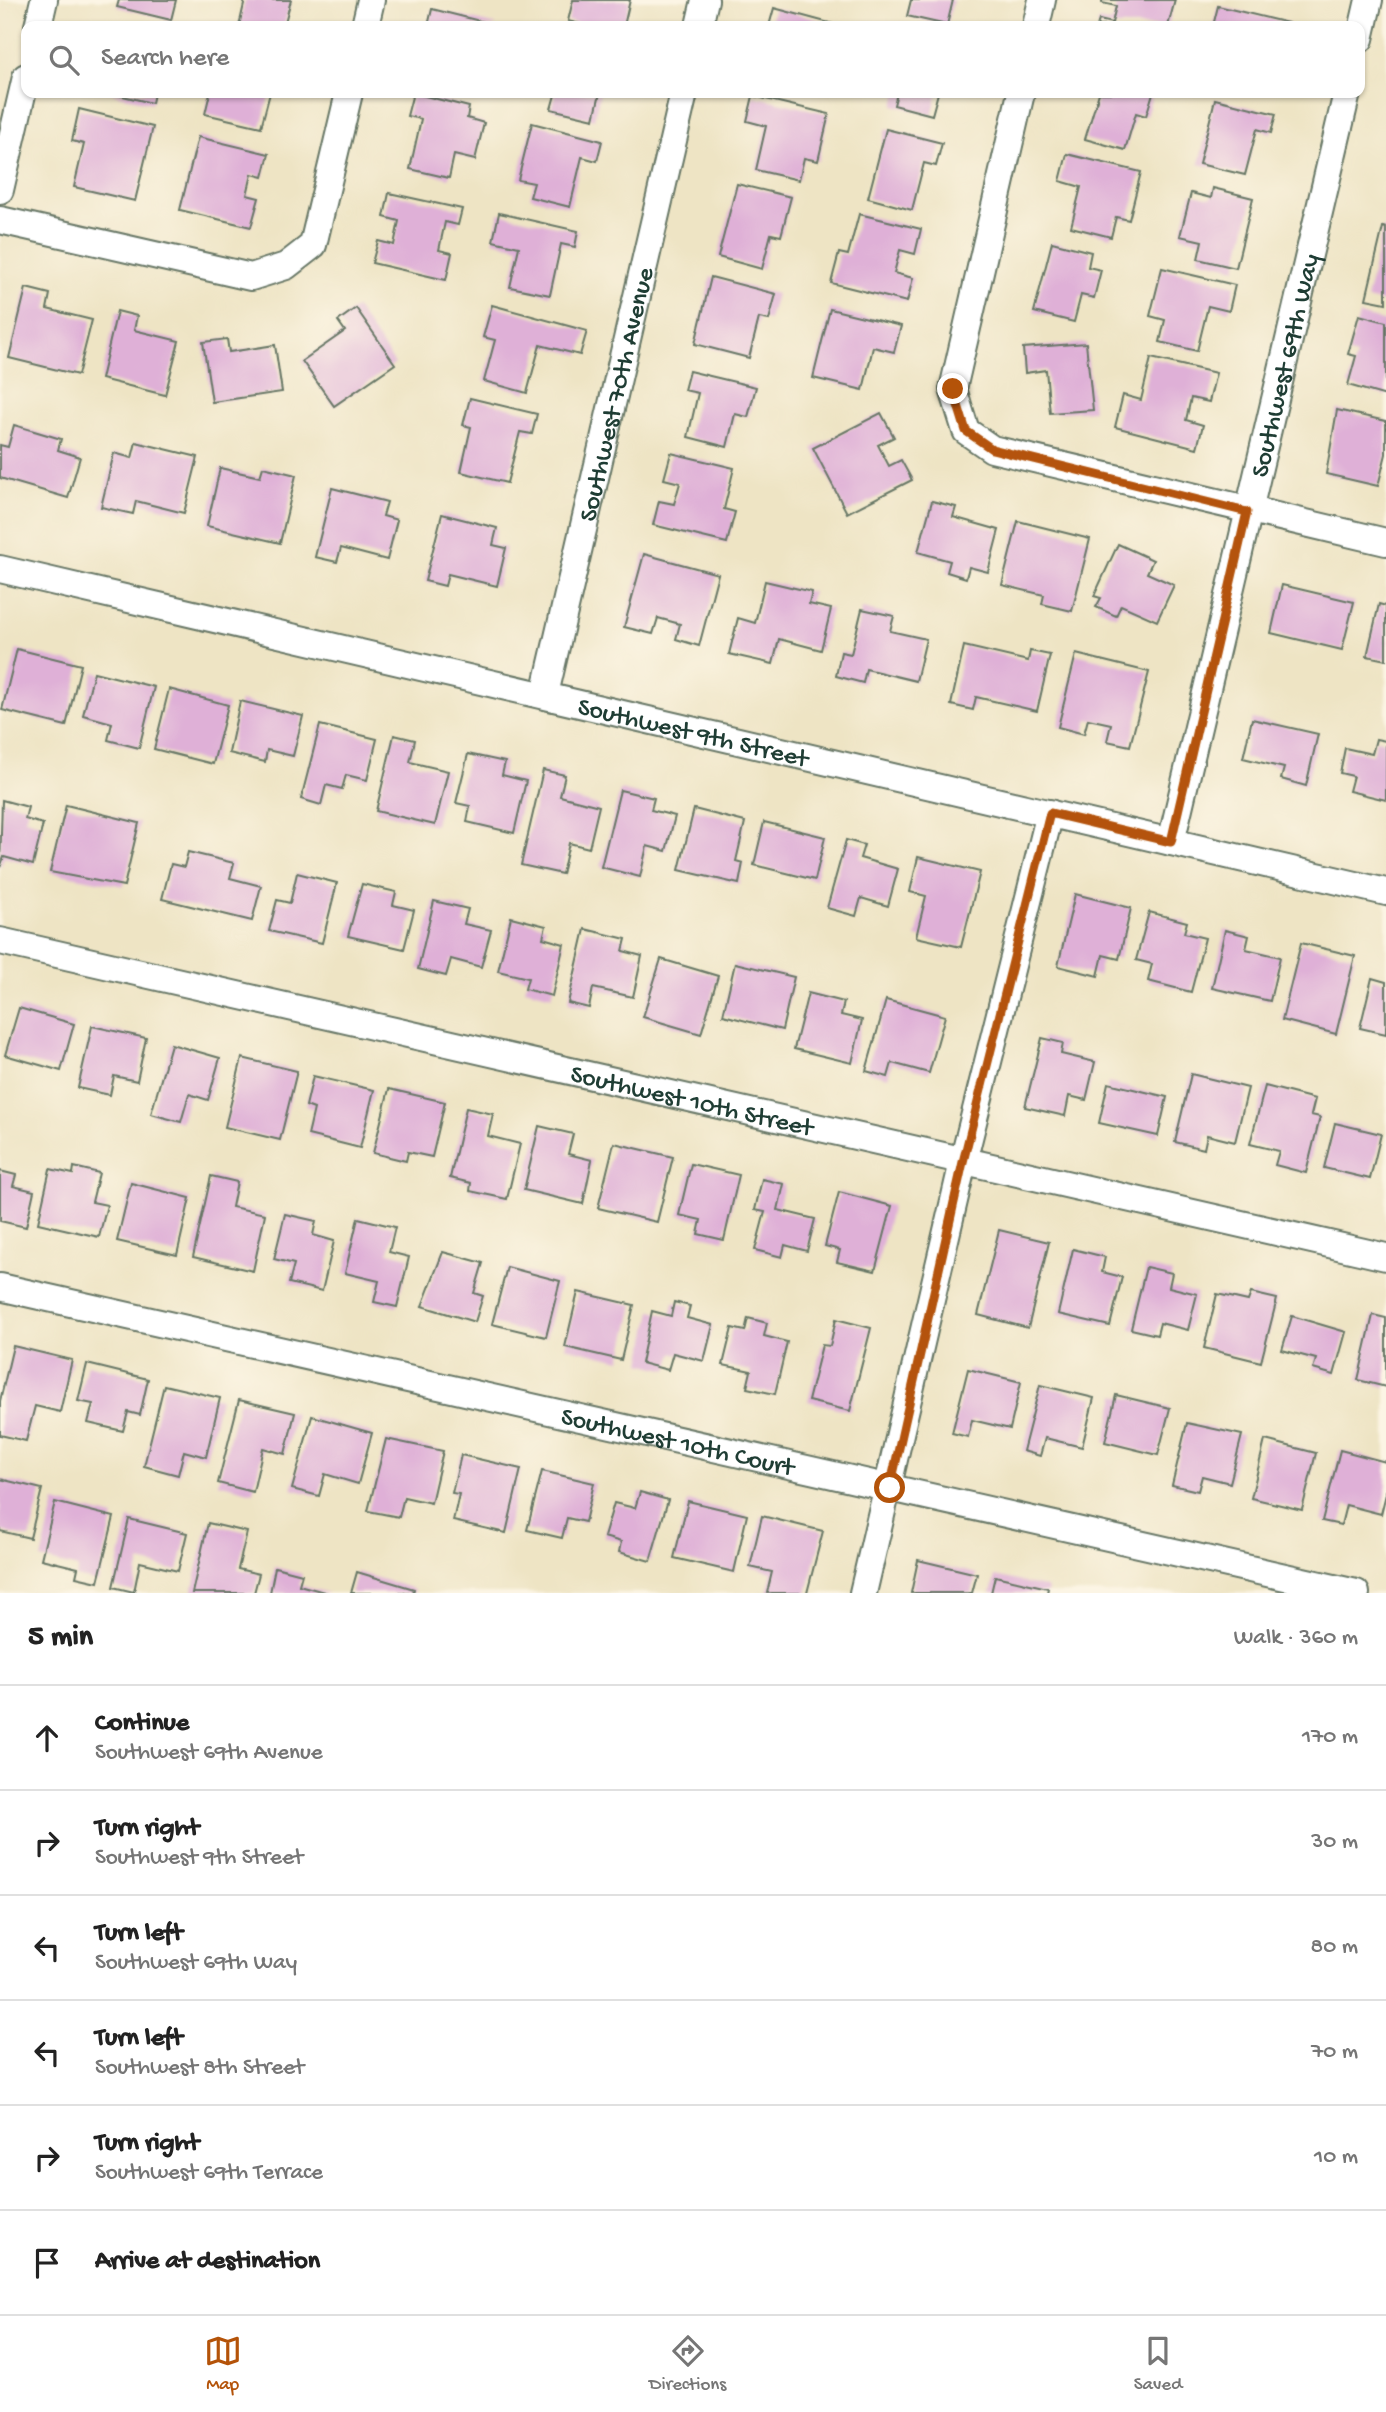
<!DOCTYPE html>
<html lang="en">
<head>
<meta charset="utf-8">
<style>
	:root { --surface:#fff; --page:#f2f2f2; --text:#222; --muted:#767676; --line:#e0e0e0; --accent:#b45309 }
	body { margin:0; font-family:"Gochi Hand",sans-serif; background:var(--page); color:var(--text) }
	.stop { position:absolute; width:21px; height:21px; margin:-16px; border:5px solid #b45309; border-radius:50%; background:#fff }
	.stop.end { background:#b45309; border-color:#fff; box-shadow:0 2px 7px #0008 }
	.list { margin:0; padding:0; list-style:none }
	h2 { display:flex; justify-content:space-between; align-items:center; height:91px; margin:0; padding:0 28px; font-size:30px }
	h2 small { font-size:23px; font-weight:400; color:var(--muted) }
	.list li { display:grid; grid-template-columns:46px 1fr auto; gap:21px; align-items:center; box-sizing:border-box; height:105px; padding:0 28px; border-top:2px solid var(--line) }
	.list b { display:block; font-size:26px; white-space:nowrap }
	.list p { margin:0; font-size:23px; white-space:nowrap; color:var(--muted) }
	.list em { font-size:23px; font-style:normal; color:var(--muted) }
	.icon { flex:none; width:38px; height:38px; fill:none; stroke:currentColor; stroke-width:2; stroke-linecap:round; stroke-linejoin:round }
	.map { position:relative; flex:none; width:1386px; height:1593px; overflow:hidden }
	.search { position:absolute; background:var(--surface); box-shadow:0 2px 5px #0004; left:21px; right:21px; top:21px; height:77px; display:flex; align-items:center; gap:18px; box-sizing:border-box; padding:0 24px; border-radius:14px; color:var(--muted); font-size:26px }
	.sheet { height:721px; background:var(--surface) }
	nav { display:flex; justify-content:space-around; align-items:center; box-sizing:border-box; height:98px; border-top:2px solid var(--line); background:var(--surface); font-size:19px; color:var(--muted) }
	nav a { display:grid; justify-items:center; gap:4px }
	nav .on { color:var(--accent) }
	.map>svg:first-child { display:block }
	.building { fill:#dfb0d7 }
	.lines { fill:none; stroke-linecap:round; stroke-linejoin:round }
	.street-casing { stroke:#677766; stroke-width:30 }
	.street { stroke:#fff; stroke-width:26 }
	.route { stroke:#b45309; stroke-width:9 }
	.labels { text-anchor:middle; stroke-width:5; stroke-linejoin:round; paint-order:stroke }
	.street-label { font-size:26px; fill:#1f3d34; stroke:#fcf5e5 }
</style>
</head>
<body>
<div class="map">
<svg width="1386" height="1593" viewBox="0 0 1386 1593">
	<rect width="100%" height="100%" fill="#fcf5e5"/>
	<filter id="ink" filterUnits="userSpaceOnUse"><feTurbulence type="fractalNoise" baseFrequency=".0143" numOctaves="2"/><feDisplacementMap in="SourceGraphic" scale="14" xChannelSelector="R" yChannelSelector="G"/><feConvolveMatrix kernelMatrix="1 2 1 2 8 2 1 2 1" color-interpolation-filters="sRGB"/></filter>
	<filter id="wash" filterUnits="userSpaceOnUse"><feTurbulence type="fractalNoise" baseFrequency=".00686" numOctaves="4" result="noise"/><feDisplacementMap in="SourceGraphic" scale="28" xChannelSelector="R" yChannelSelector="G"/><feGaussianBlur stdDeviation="1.57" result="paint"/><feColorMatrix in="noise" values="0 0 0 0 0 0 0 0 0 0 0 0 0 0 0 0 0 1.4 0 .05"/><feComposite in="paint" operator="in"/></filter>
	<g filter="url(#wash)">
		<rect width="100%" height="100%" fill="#eee4c4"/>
		<g id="blocks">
			<!-- building -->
			<g class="building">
				<path d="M119 0H176L171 20 117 7Z"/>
				<path d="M245 0H291L284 26H239Z"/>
				<path d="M573 0H630L624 26H588L568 21Z"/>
				<path d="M911 0H953L947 25 907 16Z"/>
				<path d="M1102 0H1175L1168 26H1097L1099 20 1112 23 1116 6 1102 3Z"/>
				<path d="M1218 6 1288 23 1287 26H1213Z"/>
				<path d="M774 8 837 25 836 26H769Z"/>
				<path d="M432 9 496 25V26H428Z"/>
				<path d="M110 93H154L152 103Z"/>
				<path d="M210 93H270L261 127 205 114Z"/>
				<path d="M413 93 469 107 467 118 484 123 475 160 454 155 449 178 410 169 421 119 407 116Z"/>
				<path d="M548 93H600L594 119 551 109 555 95Z"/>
				<path d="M897 93H938L932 115 894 105Z"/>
				<path d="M1099 93H1153L1146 116 1136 113 1125 150 1085 139Z"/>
				<path d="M753 96 829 114 818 161 804 158 799 180 756 170 766 126 747 121Z"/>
				<path d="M1215 99 1276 114 1271 133 1257 129 1245 175 1199 164Z"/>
				<path d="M79 109 153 127 135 201 74 187 84 144 72 141Z"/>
				<path d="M532 123 602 141 597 161 582 157 570 207 530 197 534 183 518 180Z"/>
				<path d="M886 129 942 143 936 166 924 163 912 210 868 198Z"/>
				<path d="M198 137 269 154 263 177 252 174 247 195 259 198 251 227 180 210Z"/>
				<path d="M1067 154 1141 172 1129 220 1116 217 1111 237 1071 227 1081 187 1060 181Z"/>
				<path d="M737 184 791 197 781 236 771 234 762 269 718 257Z"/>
				<path d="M1213 188 1253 198 1236 268 1198 259 1202 241 1180 236 1191 193 1211 198Z"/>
				<path d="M389 193 462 209 458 225 445 222 439 250 452 253 446 280 372 263 378 241 394 245 399 221 384 217Z"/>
				<path d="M499 213 578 231 575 247 561 244 550 295 510 287 519 247 493 241Z"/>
				<path d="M859 214 921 229 915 254 900 250 894 273 913 278 907 302 831 283 839 253 848 255Z"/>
				<path d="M1383 227 1386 228V303L1366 299Z"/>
				<path d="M1052 242 1091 252 1088 267 1101 270 1094 298 1081 295 1074 322 1034 312Z"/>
				<path d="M1162 268 1235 285 1229 311 1208 306 1197 351 1160 342 1165 320 1150 316Z"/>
				<path d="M711 277 776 294 769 320 759 318 749 358 695 344Z"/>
				<path d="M26 288 50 294 47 309 92 320 78 375 9 358Z"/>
				<path d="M492 305 587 331 580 355 540 345 527 393 484 381 495 340 483 337Z"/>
				<path d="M356 308 395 364 334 406 302 361 345 331 338 321Z"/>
				<path d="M830 309 901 326 894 352 873 347 863 390 813 378Z"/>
				<path d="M117 311 137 316 134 330 179 341 165 395 101 379Z"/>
				<path d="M1359 315 1386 322V396L1348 385 1356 356 1348 354Z"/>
				<path d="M227 339 229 352 275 345 282 392 212 402 203 342Z"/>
				<path d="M1086 343 1093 410 1050 413 1046 370 1025 373 1023 348Z"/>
				<path d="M1151 358 1216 373 1209 402 1191 398 1186 420 1203 425 1197 448 1115 427 1123 395 1141 400Z"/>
				<path d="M689 371 756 387 748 417 735 414 727 447 688 437 698 393 684 390Z"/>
				<path d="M470 398 537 414 532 434 520 432 507 483 461 472 471 427 463 425Z"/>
				<path d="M1337 410 1386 421V454L1378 486 1326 474Z"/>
				<path d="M881 413 894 437 878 445 889 466 901 460 912 480 847 513 813 448Z"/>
				<path d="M14 425 61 439 58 450 80 457 68 498 0 478V445L8 447Z"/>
				<path d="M136 442 198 457 184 513 136 501 133 514 101 507 114 453 132 458Z"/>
				<path d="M671 453 734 468 724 509 735 512 727 543 653 525 659 501 674 504 680 483 664 479Z"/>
				<path d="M263 467 296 475 280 543 207 526 220 468 260 477Z"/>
				<path d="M332 488 387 502 383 516 397 520 387 560 341 548 337 562 315 557Z"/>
				<path d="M932 501 956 507 953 517 999 530 988 572 969 567 966 578 947 572 950 561 918 552Z"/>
				<path d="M442 514 497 528 493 545 506 548 497 586 448 574 445 586 425 581Z"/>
				<path d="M1018 521 1090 539 1072 611 1042 604 1044 595 1002 585Z"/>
				<path d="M1118 544 1153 560 1147 573 1174 585 1157 621 1121 605 1116 616 1096 607 1101 598 1094 596Z"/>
				<path d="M644 554 718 574 699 646 676 639 680 624 658 618 653 634 624 627Z"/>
				<path d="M765 581 812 592 809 604 831 609 821 650 779 639 773 664 729 654 738 618 755 623Z"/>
				<path d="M1282 585 1354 602 1342 650 1271 633Z"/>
				<path d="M1379 604 1386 606V660L1367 656Z"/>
				<path d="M862 609 894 616 890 631 926 639 916 681 866 669 863 683 836 676 841 652 851 654Z"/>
				<path d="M964 646 1028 661 1030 651 1050 655 1037 711 976 697 973 710 951 705Z"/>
				<path d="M17 649 81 665 66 726 2 710Z"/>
				<path d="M1076 654 1149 672 1130 746 1107 741 1111 724 1088 719 1084 734 1058 727Z"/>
				<path d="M94 672 154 687 139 748 108 740 112 723 83 715Z"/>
				<path d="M169 689 228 705 213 764 154 749Z"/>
				<path d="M240 701 303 716 293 756 267 750 265 762 229 753Z"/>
				<path d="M1252 719 1318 734 1306 786 1281 779 1284 768 1243 758Z"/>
				<path d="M320 725 377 739 367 780 346 775 342 789 326 785 321 805 301 799Z"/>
				<path d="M394 735 415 740 410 762 448 771 435 825 376 811Z"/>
				<path d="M1376 739 1386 741V800L1349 791 1353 776 1340 773 1345 748 1372 754Z"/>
				<path d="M468 754 505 762 502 775 526 781 514 833 467 822 470 806 456 803Z"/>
				<path d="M543 770 565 775 560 796 599 806 589 848 569 843 562 874 521 865Z"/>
				<path d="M620 790 654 798 651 810 675 816 666 851 647 846 640 877 601 867Z"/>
				<path d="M2 800 28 807 25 819 43 824 33 865 4 857 0 868Z"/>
				<path d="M66 805 139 823 124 886 50 872Z"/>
				<path d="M694 809 745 822 736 861 743 863 739 884 679 870Z"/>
				<path d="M764 822 825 837 815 880 754 865Z"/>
				<path d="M846 840 864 845 860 858 898 869 888 906 861 898 856 916 827 908Z"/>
				<path d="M188 852 234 863 230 878 261 886 252 921 162 899 171 864 184 867Z"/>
				<path d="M918 857 980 872 961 947 916 937 926 896 910 892Z"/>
				<path d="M297 873 337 883 322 943 269 931 277 900 290 903Z"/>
				<path d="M362 884 396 892 393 905 414 910 404 949 348 936Z"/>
				<path d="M1075 894 1131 908 1119 959 1103 955 1098 976 1058 966Z"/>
				<path d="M434 901 468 909 464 924 491 930 481 967 451 959 446 976 418 969Z"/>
				<path d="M1149 912 1187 922 1184 933 1205 938 1191 992 1148 981 1152 964 1136 960Z"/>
				<path d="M511 917 546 926 543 938 564 944 552 996 525 989 528 978 498 971Z"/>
				<path d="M585 929 626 939 623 951 642 956 633 997 593 988 589 1008 568 1003Z"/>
				<path d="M1225 930 1249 936 1246 949 1280 957 1270 1001 1212 988Z"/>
				<path d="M1301 943 1355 956 1336 1034 1282 1020Z"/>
				<path d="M661 959 718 976 701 1034 643 1017Z"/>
				<path d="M735 963 794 977 782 1030 723 1015Z"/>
				<path d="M1372 978 1386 982V1034L1360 1028Z"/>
				<path d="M808 993 844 1002 841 1015 862 1020 852 1063 794 1049Z"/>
				<path d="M886 1000 945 1016 929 1073 892 1063 888 1077 866 1071Z"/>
				<path d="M19 1008 74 1024 61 1071 5 1055Z"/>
				<path d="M92 1026 146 1038 137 1081 114 1076 110 1095 78 1088Z"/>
				<path d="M1042 1038 1063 1043 1061 1054 1095 1062 1086 1100 1069 1096 1065 1116 1025 1107Z"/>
				<path d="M171 1044 220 1058 208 1100 189 1094 181 1122 151 1114Z"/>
				<path d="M242 1058 297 1071 280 1140 225 1127Z"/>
				<path d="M1191 1074 1248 1088 1235 1142 1207 1135 1204 1149 1175 1142Z"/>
				<path d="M313 1076 374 1090 360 1148 308 1135 314 1109 306 1106Z"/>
				<path d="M1108 1083 1167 1097 1158 1136 1099 1123Z"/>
				<path d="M1265 1086 1315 1099 1311 1115 1320 1117 1306 1173 1275 1165 1279 1151 1250 1144Z"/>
				<path d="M389 1089 445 1102 432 1157 408 1152 406 1161 373 1153Z"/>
				<path d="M466 1108 493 1114 488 1136 520 1144 507 1199 470 1191 471 1183 450 1178Z"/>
				<path d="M1335 1123 1381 1134 1370 1179 1324 1168Z"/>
				<path d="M539 1126 573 1134 568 1154 592 1160 583 1204 524 1190Z"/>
				<path d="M614 1143 673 1157 657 1222 598 1208Z"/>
				<path d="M691 1164 739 1175 724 1240 698 1234 701 1220 679 1215Z"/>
				<path d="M74 1167 99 1173 92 1202 107 1205 99 1237 38 1223 50 1169 73 1174Z"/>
				<path d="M0 1171 16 1175 13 1186 34 1191 26 1227 0 1221Z"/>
				<path d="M211 1176 237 1182 232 1207 265 1214 253 1271 193 1257Z"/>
				<path d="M762 1179 784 1184 778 1210 815 1219 807 1251 785 1245 782 1257 755 1250 765 1212 755 1210Z"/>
				<path d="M131 1183 190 1198 177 1255 117 1241Z"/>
				<path d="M839 1192 892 1206 875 1271 837 1262 840 1250 825 1246Z"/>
				<path d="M285 1214 316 1221 313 1235 334 1241 322 1291 289 1283 294 1264 274 1259Z"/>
				<path d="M358 1218 395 1227 389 1252 409 1257 397 1307 374 1302 379 1281 345 1273Z"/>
				<path d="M999 1230 1049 1242 1028 1328 978 1315Z"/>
				<path d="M1073 1249 1105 1257 1102 1272 1122 1277 1110 1326 1058 1314Z"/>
				<path d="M443 1252 483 1263 474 1293 483 1296 475 1322 422 1306Z"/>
				<path d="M507 1267 560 1281 546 1337 492 1324Z"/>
				<path d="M1146 1267 1172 1273 1169 1287 1197 1294 1188 1330 1160 1323 1157 1335 1131 1329Z"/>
				<path d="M578 1292 634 1305 621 1360 565 1347Z"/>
				<path d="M1251 1293 1277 1299 1261 1362 1204 1348 1217 1294 1248 1301Z"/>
				<path d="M674 1302 690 1306 687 1318 713 1325 704 1361 673 1353 668 1370 641 1363 652 1311 671 1316Z"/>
				<path d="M1373 1315 1386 1318V1387L1358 1380Z"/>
				<path d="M1292 1316 1346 1332 1334 1375 1313 1369 1316 1359 1282 1350Z"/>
				<path d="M748 1318 767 1323 764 1336 787 1342 775 1394 747 1388 751 1371 723 1365 732 1328 745 1331Z"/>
				<path d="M836 1319 871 1328 850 1411 808 1401 822 1345 830 1346Z"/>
				<path d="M13 1346 72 1360 60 1412 35 1406 26 1441 0 1435V1401Z"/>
				<path d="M87 1364 148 1379 140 1415 128 1412 123 1431 88 1423 93 1404 78 1401Z"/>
				<path d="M968 1369 1021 1382 1010 1429 972 1420 968 1437 952 1433Z"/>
				<path d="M164 1385 220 1398 206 1457 184 1451 178 1475 144 1466Z"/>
				<path d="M1040 1385 1094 1398 1082 1447 1045 1438 1040 1456 1023 1451Z"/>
				<path d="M1116 1395 1170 1408 1158 1455 1105 1442Z"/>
				<path d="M239 1400 295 1413 285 1454 263 1448 253 1492 218 1483Z"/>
				<path d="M312 1416 372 1433 358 1484 325 1474 319 1496 292 1489Z"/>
				<path d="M1187 1423 1242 1435 1230 1483 1202 1476 1198 1491 1172 1485Z"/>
				<path d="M386 1439 443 1451 431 1503 404 1497 399 1517 368 1511Z"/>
				<path d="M1265 1440 1316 1453 1302 1510 1251 1498Z"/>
				<path d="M1340 1450 1386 1462V1494L1381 1514 1346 1505 1341 1525 1322 1521Z"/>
				<path d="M461 1455 521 1469 506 1533 453 1521 459 1494 452 1493Z"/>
				<path d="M542 1471 594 1483 585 1522 567 1518 562 1538 527 1530Z"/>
				<path d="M0 1479 42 1489 30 1538 0 1531Z"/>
				<path d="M640 1492 668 1500 650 1561 619 1552 621 1542 604 1537 614 1503 635 1508Z"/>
				<path d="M688 1501 747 1515 734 1572 674 1558Z"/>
				<path d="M55 1502 114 1517 98 1582 76 1577 78 1568 41 1559Z"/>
				<path d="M762 1516 823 1531 807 1593H767L772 1572 750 1567Z"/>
				<path d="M129 1519 187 1533 178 1571 140 1562 134 1592 113 1587Z"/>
				<path d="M208 1523 247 1532 238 1569 259 1574 254 1593H192Z"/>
				<path d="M918 1560 977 1574 972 1593H911Z"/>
				<path d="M275 1567 302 1574 299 1585 328 1593H270Z"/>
				<path d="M357 1572 414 1589 413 1593H351Z"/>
				<path d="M995 1576 1048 1588 1047 1593H991Z"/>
			</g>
		</g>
	</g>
	<g filter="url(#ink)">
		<use href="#blocks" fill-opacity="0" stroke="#677766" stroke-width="2"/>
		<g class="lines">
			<defs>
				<g id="street">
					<path d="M38 26 44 0"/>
					<path d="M365 26 371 0"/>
					<path d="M699 26 705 0"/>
					<path d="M1036 26 1042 0"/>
					<path d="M1360 39 1369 0"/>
					<path d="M1021 93 953 389 966 431 992 449 1386 542"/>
					<path d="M0 190 26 77"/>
					<path d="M0 220 251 277 286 266 313 245 349 93"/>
					<path id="s1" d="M0 569 1386 892"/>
					<path id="s2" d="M545 694 684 93"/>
					<path id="s3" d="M1171 842 1347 93"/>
					<path id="s4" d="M0 941 1386 1257"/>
					<path id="s5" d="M0 1287 1356 1593"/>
					<path d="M863 1593 963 1162 1050 813"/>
				</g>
			</defs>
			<!-- street casing -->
			<use href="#street" class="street-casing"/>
			<!-- street -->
			<use href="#street" class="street"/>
		</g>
	</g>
	<g class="lines" filter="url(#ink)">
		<!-- route -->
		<path class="route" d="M890 1488 963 1162 1050 813 1171 842 1247 512 992 449 966 431 953 389"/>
	</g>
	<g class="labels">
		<!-- street labels -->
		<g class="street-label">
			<text dy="9" stroke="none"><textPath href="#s3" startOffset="490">Southwest 69th Way</textPath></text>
			<text dy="9" stroke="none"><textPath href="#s2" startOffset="308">Southwest 70th Avenue</textPath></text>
			<text dy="9" stroke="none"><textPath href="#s1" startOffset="712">Southwest 9th Street</textPath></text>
			<text dy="9" stroke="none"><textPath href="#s4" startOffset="710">Southwest 10th Street</textPath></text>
			<text dy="9" stroke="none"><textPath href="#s5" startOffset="695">Southwest 10th Court</textPath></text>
		</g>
	</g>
</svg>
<div class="stop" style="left:890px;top:1488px"></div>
<div class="stop end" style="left:953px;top:389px"></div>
<div class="search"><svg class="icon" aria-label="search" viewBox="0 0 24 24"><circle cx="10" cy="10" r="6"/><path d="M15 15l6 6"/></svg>Search here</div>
</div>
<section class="sheet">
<h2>5 min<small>Walk · 360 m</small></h2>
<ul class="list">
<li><svg class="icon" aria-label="ahead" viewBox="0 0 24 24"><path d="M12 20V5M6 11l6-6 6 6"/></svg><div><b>Continue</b><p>Southwest 69th Avenue</p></div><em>170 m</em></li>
<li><svg class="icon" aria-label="right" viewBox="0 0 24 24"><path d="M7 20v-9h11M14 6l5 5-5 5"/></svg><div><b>Turn right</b><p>Southwest 9th Street</p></div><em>30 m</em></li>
<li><svg class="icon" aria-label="left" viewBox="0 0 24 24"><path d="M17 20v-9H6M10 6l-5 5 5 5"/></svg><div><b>Turn left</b><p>Southwest 69th Way</p></div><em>80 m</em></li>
<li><svg class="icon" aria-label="left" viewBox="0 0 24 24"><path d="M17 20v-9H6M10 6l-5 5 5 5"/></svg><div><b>Turn left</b><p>Southwest 8th Street</p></div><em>70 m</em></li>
<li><svg class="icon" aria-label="right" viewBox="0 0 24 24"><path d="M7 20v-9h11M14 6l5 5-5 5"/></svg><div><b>Turn right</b><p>Southwest 69th Terrace</p></div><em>10 m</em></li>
<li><svg class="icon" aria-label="arrive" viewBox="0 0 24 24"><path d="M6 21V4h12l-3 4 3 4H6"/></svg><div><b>Arrive at destination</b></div></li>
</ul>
</section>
<nav>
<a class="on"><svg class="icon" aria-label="map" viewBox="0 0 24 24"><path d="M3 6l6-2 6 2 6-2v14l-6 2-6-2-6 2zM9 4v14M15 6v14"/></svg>Map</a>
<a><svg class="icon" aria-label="directions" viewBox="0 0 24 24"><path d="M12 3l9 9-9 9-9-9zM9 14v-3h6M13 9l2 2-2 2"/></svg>Directions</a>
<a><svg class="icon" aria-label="saved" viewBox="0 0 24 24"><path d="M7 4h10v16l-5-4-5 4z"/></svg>Saved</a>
</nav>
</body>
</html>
